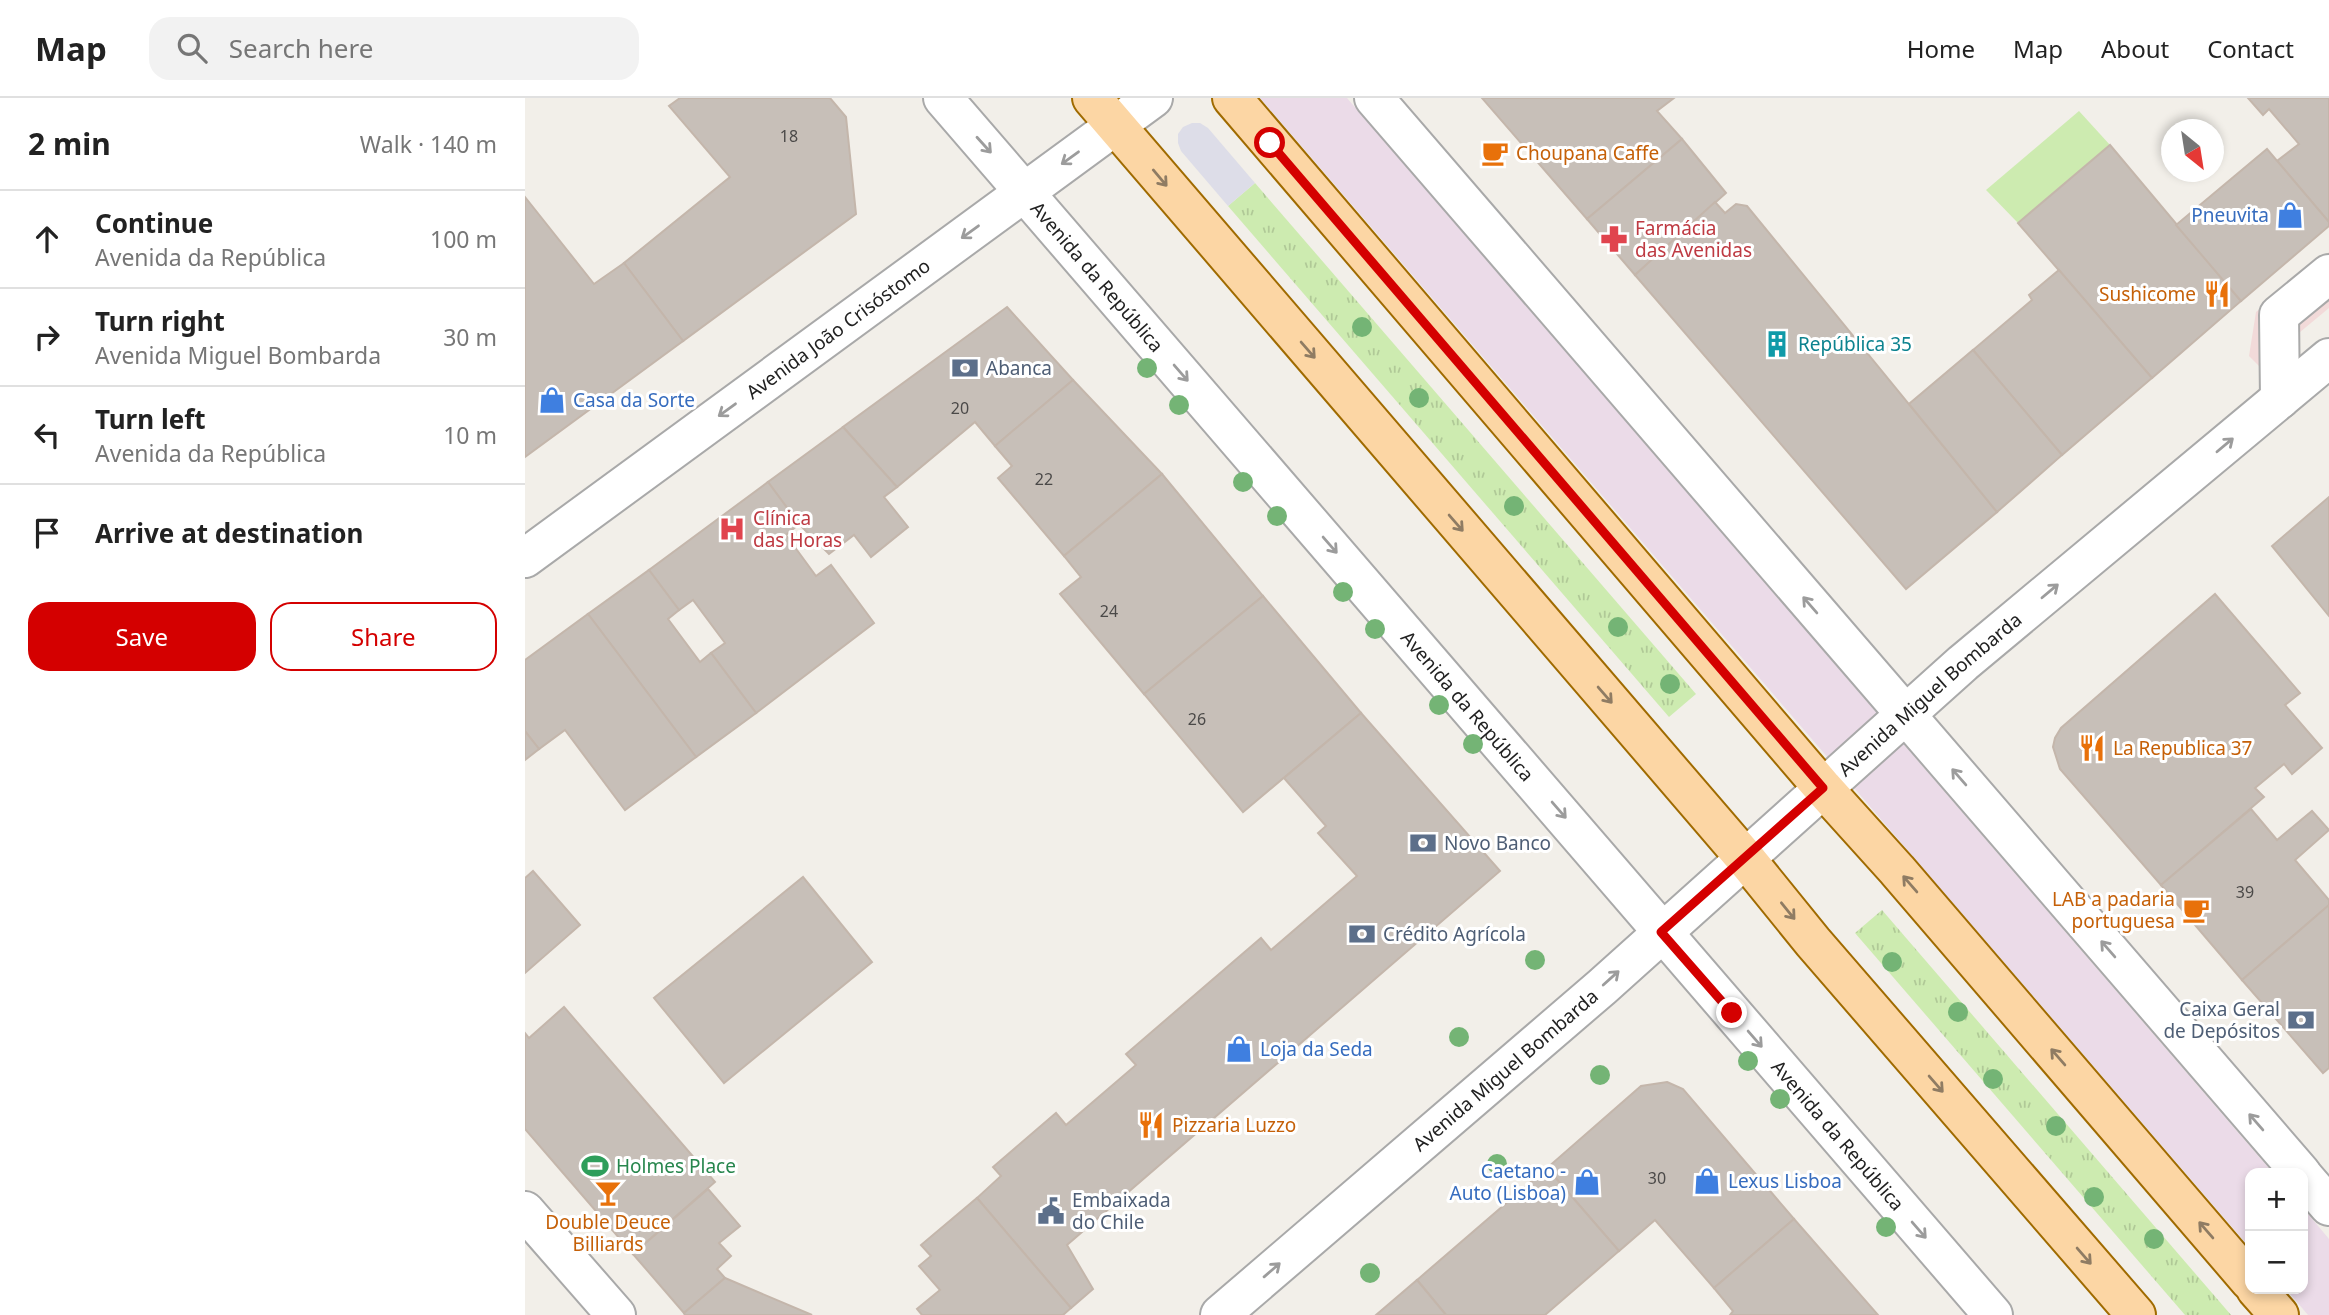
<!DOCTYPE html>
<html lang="en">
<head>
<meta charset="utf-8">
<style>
	:root { --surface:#fff; --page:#f2f2f2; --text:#222; --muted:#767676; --line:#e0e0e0; --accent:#d40000 }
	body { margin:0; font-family:"Noto Sans",sans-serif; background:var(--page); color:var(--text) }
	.controls { position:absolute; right:21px; bottom:21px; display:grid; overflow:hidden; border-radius:14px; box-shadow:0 4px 10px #0003 }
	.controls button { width:63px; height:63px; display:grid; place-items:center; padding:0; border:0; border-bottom:2px solid var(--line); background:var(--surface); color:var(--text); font:35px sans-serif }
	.compass { position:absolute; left:1636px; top:21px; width:63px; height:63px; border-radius:50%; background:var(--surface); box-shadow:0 4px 10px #0003; rotate:150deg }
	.stop { position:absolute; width:21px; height:21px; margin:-16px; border:5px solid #d40000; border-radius:50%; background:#fff }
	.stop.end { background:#d40000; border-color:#fff; box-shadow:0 2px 7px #0008 }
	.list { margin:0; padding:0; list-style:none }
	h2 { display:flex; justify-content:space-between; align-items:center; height:91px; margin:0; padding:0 28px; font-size:30px }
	h2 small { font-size:23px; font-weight:400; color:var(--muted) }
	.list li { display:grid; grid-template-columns:46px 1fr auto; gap:21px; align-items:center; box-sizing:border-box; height:98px; padding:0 28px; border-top:2px solid var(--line) }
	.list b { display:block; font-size:26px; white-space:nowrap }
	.list p { margin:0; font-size:23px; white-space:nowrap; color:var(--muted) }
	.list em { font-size:23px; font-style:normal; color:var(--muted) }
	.actions { display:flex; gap:14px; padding:21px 28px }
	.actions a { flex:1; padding:16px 0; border:2px solid var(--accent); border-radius:21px; text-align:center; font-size:24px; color:var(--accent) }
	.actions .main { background:var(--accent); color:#fff }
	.icon { flex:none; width:38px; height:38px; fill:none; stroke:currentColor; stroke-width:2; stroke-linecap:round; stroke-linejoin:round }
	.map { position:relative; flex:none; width:1804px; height:1217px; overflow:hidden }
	header { display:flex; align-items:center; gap:42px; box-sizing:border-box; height:98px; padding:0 35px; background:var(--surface); border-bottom:2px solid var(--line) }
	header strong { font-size:33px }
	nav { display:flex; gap:38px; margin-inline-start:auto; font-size:24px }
	.search { width:490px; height:63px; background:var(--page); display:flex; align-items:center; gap:18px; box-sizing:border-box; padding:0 24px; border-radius:21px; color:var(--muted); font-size:26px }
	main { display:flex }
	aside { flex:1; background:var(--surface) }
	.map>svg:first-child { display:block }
	.commercial { fill:#f2dad9 }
	.industrial { fill:#ebdbe8 }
	.grass { fill:url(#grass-tufts) }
	.garden { fill:#cdebb0 }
	.plaza { fill:#dddde8 }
	.building { fill:#c7bfb8; stroke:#c4b6ab; stroke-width:2 }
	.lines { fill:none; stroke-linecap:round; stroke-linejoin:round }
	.minor-casing { stroke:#a9a9a9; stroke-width:42 }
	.major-casing { stroke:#a06b00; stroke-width:42 }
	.minor { stroke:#fff; stroke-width:38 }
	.major { stroke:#fcd6a4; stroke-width:38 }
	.tree { fill:#74b475 }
	.oneway { stroke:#9c9c9c }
	.oneway2 { stroke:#8f7c63 }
	.route { stroke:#d40000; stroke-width:9 }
	.labels { text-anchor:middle; stroke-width:6; stroke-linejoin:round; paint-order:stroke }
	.number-label { font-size:16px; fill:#4b4948 }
	.food-label { font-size:19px; fill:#c56008; stroke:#fff; text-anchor:start }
	.shop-label { font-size:19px; fill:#366cbe; stroke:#fff; text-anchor:start }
	.health-label { font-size:19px; fill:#be3a42; stroke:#fff; text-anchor:start }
	.street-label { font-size:19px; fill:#222; stroke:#fff }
	.culture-label { font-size:19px; fill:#0d838f; stroke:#fff; text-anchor:start }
	.service-label { font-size:19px; fill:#4e5e75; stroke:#fff; text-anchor:start }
	.leisure-label { font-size:19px; fill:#27864d; stroke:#fff; text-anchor:start }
</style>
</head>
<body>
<header>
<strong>Map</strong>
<div class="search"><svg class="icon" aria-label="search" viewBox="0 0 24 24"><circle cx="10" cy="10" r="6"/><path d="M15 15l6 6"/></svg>Search here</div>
<nav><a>Home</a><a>Map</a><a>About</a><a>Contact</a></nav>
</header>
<main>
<aside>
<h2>2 min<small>Walk · 140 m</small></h2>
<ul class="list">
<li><svg class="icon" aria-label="ahead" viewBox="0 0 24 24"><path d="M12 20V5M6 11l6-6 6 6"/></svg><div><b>Continue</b><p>Avenida da República</p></div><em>100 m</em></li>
<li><svg class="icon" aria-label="right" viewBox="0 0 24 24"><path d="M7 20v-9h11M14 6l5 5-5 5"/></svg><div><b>Turn right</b><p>Avenida Miguel Bombarda</p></div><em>30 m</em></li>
<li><svg class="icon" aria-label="left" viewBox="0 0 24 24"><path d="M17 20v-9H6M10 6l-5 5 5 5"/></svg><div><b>Turn left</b><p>Avenida da República</p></div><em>10 m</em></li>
<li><svg class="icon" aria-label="arrive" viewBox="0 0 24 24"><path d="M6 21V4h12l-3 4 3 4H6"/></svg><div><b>Arrive at destination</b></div></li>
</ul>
<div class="actions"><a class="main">Save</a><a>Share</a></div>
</aside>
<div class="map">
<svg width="1804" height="1217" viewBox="0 0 1804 1217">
	<defs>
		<pattern id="grass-tufts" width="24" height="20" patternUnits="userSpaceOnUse" patternTransform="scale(1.75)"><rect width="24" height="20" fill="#cdebb0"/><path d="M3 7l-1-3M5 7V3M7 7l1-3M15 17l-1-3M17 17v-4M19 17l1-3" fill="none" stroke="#b0c997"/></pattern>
	</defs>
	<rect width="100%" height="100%" fill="#f2efe9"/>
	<!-- commercial -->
	<path class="commercial" d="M1804 154V210L1734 268 1724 258 1731 214Z"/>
	<!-- industrial -->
	<g class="industrial">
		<path d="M735 0H822L1748 1075H1725V1150Z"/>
		<path d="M1778 1110 1804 1141V1217H1783L1761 1191H1778Z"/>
	</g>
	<!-- grass -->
	<g class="grass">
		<path d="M730 85 1171 596 1144 619 703 108Z"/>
		<path d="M1357 812 1706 1217H1660L1330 835Z"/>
	</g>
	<!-- garden -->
	<path class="garden" d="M1554 13 1585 47 1493 125 1461 92Z"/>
	<!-- plaza -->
	<path class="plaza" d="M667 25H675L683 30 730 85 703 108 656 53 653 45V36L658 29Z"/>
	<!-- building -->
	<g class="building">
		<path d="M155 0H305L321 19 331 116 158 243 99 165 205 79 144 8Z"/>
		<path d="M957 0H1149L1132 13 1157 41 1062 121Z"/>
		<path d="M1723 0H1804V124L1752 63 1774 46 1744 11 1738 17Z"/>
		<path d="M1157 41 1201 95 1110 177 1062 121Z"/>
		<path d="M1585 47 1716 203 1627 280 1493 125Z"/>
		<path d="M1742 51 1804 124V128L1716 203 1651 127Z"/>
		<path d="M0 99 69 186 99 165 158 243 0 359Z"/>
		<path d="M1190 104 1200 115 1211 106 1222 108 1472 414 1381 491 1110 177Z"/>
		<path d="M1534 172 1627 280 1537 357 1448 252 1507 202 1504 197Z"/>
		<path d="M482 209 548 282 470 348 450 324 372 389 318 329Z"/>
		<path d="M1448 252 1537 357 1472 414 1384 306Z"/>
		<path d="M548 282 637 376 539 458 473 380 487 368 470 348Z"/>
		<path d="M318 329 372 389 359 399 383 429 346 459 329 437 304 456 274 426 243 384Z"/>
		<path d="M637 376 738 498 619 596 535 496 556 479 539 458Z"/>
		<path d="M243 384 274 426 261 437 291 478 306 467 349 525 231 615 186 555 200 545 168 502 154 512 124 472Z"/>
		<path d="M1804 399V518L1747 448Z"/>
		<path d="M124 472 154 512 143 521 175 564 186 555 231 615 171 659 63 516Z"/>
		<path d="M1690 496 1775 595 1760 607 1797 650 1767 676 1759 666 1730 690 1739 699 1636 787 1535 671 1528 649 1530 640 1536 630Z"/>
		<path d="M738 498 836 615 718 714 619 596Z"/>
		<path d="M63 516 171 659 100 712 40 632 14 651 0 633V562Z"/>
		<path d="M836 615 975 773 542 1147 568 1191 546 1210 452 1100 476 1078 468 1069 531 1015 541 1027 611 967 601 956 736 840 746 852 832 778 793 735 801 728 759 680Z"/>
		<path d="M0 633 14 651 0 662Z"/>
		<path d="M1726 711 1752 742 1787 713 1804 732 1770 762 1804 802V807L1717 882 1636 787Z"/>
		<path d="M8 773 55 827 0 875V780Z"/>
		<path d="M278 779 347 864 199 985 129 900Z"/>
		<path d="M1804 807V970L1798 975 1717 882Z"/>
		<path d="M39 909 190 1084 108 1156 0 1031V935L4 940Z"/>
		<path d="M1142 984 1158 991 1269 1121 1189 1190 1130 1122 1094 1153 1022 1070 1116 988Z"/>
		<path d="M1022 1070 1094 1153 1020 1217H921L892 1182Z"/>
		<path d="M183 1091 215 1128 194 1145 206 1158 192 1171 200 1180 159 1215 108 1156Z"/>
		<path d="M452 1100 546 1210 538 1217H397L392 1211 415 1192 394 1168 406 1158 396 1147Z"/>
		<path d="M1269 1121 1353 1217H1205L1208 1213 1189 1190Z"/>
		<path d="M200 1180 287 1217H160L159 1215Z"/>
		<path d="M892 1182 921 1217H851Z"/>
	</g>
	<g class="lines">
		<defs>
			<g id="minor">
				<path id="s1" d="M418 0 1468 1217"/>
				<path d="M849 0 1776 1075"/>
				<path d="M1755 301 1754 217 1804 176"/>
				<path id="s2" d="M0 460 628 0"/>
				<path d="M1778 1078 1804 1108"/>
				<path d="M0 1113 91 1217"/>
				<path id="s3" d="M695 1217 1077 889 1438 565 1804 260"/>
			</g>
			<g id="major">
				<path d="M567 0 1220 760 1288 844 1611 1217"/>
				<path d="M707 0 1298 690 1372 772 1725 1183"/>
				<path d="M1731 1191 1754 1217"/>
			</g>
		</defs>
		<!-- minor casing -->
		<use href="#minor" class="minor-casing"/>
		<!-- major casing -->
		<use href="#major" class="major-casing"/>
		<!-- minor -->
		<use href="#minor" class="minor"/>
		<!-- major -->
		<use href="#major" class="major"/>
	</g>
	<!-- trees -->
	<g class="tree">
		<circle cx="837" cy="229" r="10"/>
		<circle cx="622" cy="270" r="10"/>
		<circle cx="894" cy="300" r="10"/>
		<circle cx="654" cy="307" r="10"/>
		<circle cx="718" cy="384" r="10"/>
		<circle cx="989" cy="408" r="10"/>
		<circle cx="752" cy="418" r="10"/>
		<circle cx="818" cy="494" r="10"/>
		<circle cx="1093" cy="529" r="10"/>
		<circle cx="850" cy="531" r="10"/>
		<circle cx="1145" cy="586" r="10"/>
		<circle cx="914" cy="607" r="10"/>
		<circle cx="948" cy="646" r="10"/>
		<circle cx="1010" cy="862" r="10"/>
		<circle cx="1367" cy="864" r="10"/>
		<circle cx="1433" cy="914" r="10"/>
		<circle cx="934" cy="939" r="10"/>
		<circle cx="1223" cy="963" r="10"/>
		<circle cx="1075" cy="977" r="10"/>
		<circle cx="1468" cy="981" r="10"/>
		<circle cx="1255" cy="1001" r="10"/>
		<circle cx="1531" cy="1028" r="10"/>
		<circle cx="972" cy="1066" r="10"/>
		<circle cx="1569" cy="1099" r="10"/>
		<circle cx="1361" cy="1129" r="10"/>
		<circle cx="1629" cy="1141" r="10"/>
		<circle cx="845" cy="1175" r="10"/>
	</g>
	<!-- one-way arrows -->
	<defs><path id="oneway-shaft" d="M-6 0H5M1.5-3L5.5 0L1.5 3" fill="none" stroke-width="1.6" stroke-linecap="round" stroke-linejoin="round" transform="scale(1.75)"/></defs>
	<g class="oneway">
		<use href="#oneway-shaft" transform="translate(459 47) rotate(48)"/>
		<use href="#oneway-shaft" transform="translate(545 60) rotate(144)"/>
		<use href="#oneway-shaft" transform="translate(445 134) rotate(144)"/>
		<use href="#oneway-shaft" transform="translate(656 275) rotate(49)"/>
		<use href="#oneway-shaft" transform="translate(202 312) rotate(144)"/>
		<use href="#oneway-shaft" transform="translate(1700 347) rotate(-40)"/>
		<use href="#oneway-shaft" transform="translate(805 447) rotate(49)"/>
		<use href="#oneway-shaft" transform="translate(1525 493) rotate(-40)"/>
		<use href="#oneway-shaft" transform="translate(1285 507) rotate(-131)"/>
		<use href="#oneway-shaft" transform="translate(1434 679) rotate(-131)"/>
		<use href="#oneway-shaft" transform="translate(1034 712) rotate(49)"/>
		<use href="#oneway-shaft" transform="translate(1583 851) rotate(-131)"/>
		<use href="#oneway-shaft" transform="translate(1086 880) rotate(-42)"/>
		<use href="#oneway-shaft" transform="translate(1230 941) rotate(49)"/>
		<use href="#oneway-shaft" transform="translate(1731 1024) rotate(-131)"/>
		<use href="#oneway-shaft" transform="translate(1394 1132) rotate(49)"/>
		<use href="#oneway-shaft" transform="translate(747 1172) rotate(-41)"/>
	</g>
	<g class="oneway2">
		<use href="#oneway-shaft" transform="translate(635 80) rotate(50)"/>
		<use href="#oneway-shaft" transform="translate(783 252) rotate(49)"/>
		<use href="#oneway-shaft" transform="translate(931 425) rotate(49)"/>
		<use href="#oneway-shaft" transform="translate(1080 597) rotate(49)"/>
		<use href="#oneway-shaft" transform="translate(1385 786) rotate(-131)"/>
		<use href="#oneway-shaft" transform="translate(1263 813) rotate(51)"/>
		<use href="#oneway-shaft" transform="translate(1533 959) rotate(-131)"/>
		<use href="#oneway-shaft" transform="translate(1411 986) rotate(49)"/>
		<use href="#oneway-shaft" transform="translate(1681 1132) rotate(-131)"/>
		<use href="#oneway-shaft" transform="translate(1559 1158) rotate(49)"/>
	</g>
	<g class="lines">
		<!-- route -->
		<path class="route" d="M745 45 1298 690 1136 834 1207 915"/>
	</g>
	<!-- icons -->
	<defs>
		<symbol id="cafe-bare" viewBox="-9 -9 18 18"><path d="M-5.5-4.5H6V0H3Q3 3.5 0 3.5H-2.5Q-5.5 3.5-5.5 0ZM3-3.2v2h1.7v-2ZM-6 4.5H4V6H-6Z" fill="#e8710a" stroke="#fff" stroke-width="2.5" paint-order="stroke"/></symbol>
		<symbol id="shop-bare" viewBox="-9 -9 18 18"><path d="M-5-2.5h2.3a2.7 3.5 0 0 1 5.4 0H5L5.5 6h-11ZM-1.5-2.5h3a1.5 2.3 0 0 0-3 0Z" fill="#3f7fe0" stroke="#fff" stroke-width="2.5" paint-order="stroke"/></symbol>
		<symbol id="pharmacy-bare" viewBox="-9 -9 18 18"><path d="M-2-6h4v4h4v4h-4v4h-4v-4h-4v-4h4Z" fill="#e0444e" stroke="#fff" stroke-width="2.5" paint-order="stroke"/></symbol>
		<symbol id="restaurant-bare" viewBox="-9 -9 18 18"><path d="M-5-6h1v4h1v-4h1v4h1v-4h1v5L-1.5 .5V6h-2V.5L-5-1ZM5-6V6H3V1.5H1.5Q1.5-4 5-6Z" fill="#e8710a" stroke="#fff" stroke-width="2.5" paint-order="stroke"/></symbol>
		<symbol id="building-bare" viewBox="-9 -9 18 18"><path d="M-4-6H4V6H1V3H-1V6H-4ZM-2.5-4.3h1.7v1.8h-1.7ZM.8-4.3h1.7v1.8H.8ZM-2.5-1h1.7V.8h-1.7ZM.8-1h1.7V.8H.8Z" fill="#0f9aa8" stroke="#fff" stroke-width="2.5" paint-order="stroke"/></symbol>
		<symbol id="bank-bare" viewBox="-9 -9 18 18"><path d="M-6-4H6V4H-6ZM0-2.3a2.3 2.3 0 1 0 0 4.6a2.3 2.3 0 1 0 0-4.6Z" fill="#5c6f8a" stroke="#fff" stroke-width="2.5" paint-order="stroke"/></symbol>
		<symbol id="hospital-bare" viewBox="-9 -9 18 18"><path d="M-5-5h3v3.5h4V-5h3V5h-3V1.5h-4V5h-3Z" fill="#e0444e" stroke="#fff" stroke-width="2.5" paint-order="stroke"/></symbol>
		<symbol id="stadium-bare" viewBox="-9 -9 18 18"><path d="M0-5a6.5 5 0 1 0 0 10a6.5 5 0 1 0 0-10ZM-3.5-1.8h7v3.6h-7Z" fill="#2e9e5b" stroke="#fff" stroke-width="2.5" paint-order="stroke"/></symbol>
		<symbol id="bar-bare" viewBox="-9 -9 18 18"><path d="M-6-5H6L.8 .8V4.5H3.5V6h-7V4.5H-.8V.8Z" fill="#e8710a" stroke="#fff" stroke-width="2.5" paint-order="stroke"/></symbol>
		<symbol id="civic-bare" viewBox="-9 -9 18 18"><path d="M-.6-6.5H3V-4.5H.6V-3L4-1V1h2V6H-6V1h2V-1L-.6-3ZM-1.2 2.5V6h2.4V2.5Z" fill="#5c6f8a" stroke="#fff" stroke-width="2.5" paint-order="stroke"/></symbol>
	</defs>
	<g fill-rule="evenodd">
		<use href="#cafe-bare" x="951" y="36" width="38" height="38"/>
		<use href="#shop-bare" x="1746" y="98" width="38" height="38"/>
		<use href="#pharmacy-bare" x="1070" y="122" width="38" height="38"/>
		<use href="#restaurant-bare" x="1673" y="177" width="38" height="38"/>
		<use href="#building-bare" x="1233" y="227" width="38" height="38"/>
		<use href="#bank-bare" x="421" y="251" width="38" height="38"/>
		<use href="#shop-bare" x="8" y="283" width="38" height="38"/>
		<use href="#hospital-bare" x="188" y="412" width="38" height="38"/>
		<use href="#restaurant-bare" x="1548" y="631" width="38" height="38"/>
		<use href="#bank-bare" x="879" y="726" width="38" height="38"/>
		<use href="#cafe-bare" x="1652" y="793" width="38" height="38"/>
		<use href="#bank-bare" x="818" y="817" width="38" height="38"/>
		<use href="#bank-bare" x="1757" y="903" width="38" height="38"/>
		<use href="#shop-bare" x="695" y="932" width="38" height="38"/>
		<use href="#restaurant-bare" x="607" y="1008" width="38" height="38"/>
		<use href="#stadium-bare" x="51" y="1049" width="38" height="38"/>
		<use href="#shop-bare" x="1163" y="1064" width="38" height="38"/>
		<use href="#shop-bare" x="1043" y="1065" width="38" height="38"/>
		<use href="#bar-bare" x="64" y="1076" width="38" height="38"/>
		<use href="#civic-bare" x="507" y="1094" width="38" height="38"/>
	</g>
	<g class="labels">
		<!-- number labels -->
		<g class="number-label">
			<text x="264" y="44">18</text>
			<text x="435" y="316">20</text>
			<text x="519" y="387">22</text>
			<text x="584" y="519">24</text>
			<text x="672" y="627">26</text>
			<text x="1720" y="800">39</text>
			<text x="1132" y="1086">30</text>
		</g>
		<!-- food labels -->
		<g class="food-label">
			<text x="991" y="62">Choupana Caffe</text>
			<text x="1671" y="203" text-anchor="end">Sushicome</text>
			<text x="1588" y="657">La Republica 37</text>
			<text x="1650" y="808" text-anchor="end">LAB a padaria<tspan x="1650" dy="22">portuguesa</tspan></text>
			<text x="647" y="1034">Pizzaria Luzzo</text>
			<text x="83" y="1131" text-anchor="middle">Double Deuce<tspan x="83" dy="22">Billiards</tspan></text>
		</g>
		<!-- shop labels -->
		<g class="shop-label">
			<text x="1744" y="124" text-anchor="end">Pneuvita</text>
			<text x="48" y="309">Casa da Sorte</text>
			<text x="735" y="958">Loja da Seda</text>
			<text x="1041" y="1080" text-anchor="end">Caetano -<tspan x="1041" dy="22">Auto (Lisboa)</tspan></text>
			<text x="1203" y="1090">Lexus Lisboa</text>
		</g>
		<!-- health labels -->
		<g class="health-label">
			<text x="1110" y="137">Farmácia<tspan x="1110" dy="22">das Avenidas</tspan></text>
			<text x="228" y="427">Clínica<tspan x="228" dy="22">das Horas</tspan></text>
		</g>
		<!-- street labels -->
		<g class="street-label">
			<text dy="7" stroke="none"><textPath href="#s1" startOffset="236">Avenida da República</textPath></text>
			<text dy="7" stroke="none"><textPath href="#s2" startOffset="388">Avenida João Crisóstomo</textPath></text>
			<text dy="7" stroke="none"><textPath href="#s3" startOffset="943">Avenida Miguel Bombarda</textPath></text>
			<text dy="7" stroke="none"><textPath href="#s1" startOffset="803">Avenida da República</textPath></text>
			<text dy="7" stroke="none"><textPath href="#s3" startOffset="376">Avenida Miguel Bombarda</textPath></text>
			<text dy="7" stroke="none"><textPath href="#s1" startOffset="1370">Avenida da República</textPath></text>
		</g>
		<!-- culture labels -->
		<g class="culture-label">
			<text x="1273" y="253">República 35</text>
		</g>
		<!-- service labels -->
		<g class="service-label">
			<text x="461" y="277">Abanca</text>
			<text x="919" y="752">Novo Banco</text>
			<text x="858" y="843">Crédito Agrícola</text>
			<text x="1755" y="918" text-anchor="end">Caixa Geral<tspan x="1755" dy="22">de Depósitos</tspan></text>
			<text x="547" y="1109">Embaixada<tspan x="547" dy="22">do Chile</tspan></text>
		</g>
		<!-- leisure labels -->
		<g class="leisure-label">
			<text x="91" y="1075">Holmes Place</text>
		</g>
	</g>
</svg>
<div class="controls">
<button>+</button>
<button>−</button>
</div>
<svg class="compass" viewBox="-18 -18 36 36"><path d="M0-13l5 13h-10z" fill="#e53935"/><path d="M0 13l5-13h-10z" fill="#767676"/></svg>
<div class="stop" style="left:745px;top:45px"></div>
<div class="stop end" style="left:1207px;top:915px"></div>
</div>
</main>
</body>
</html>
